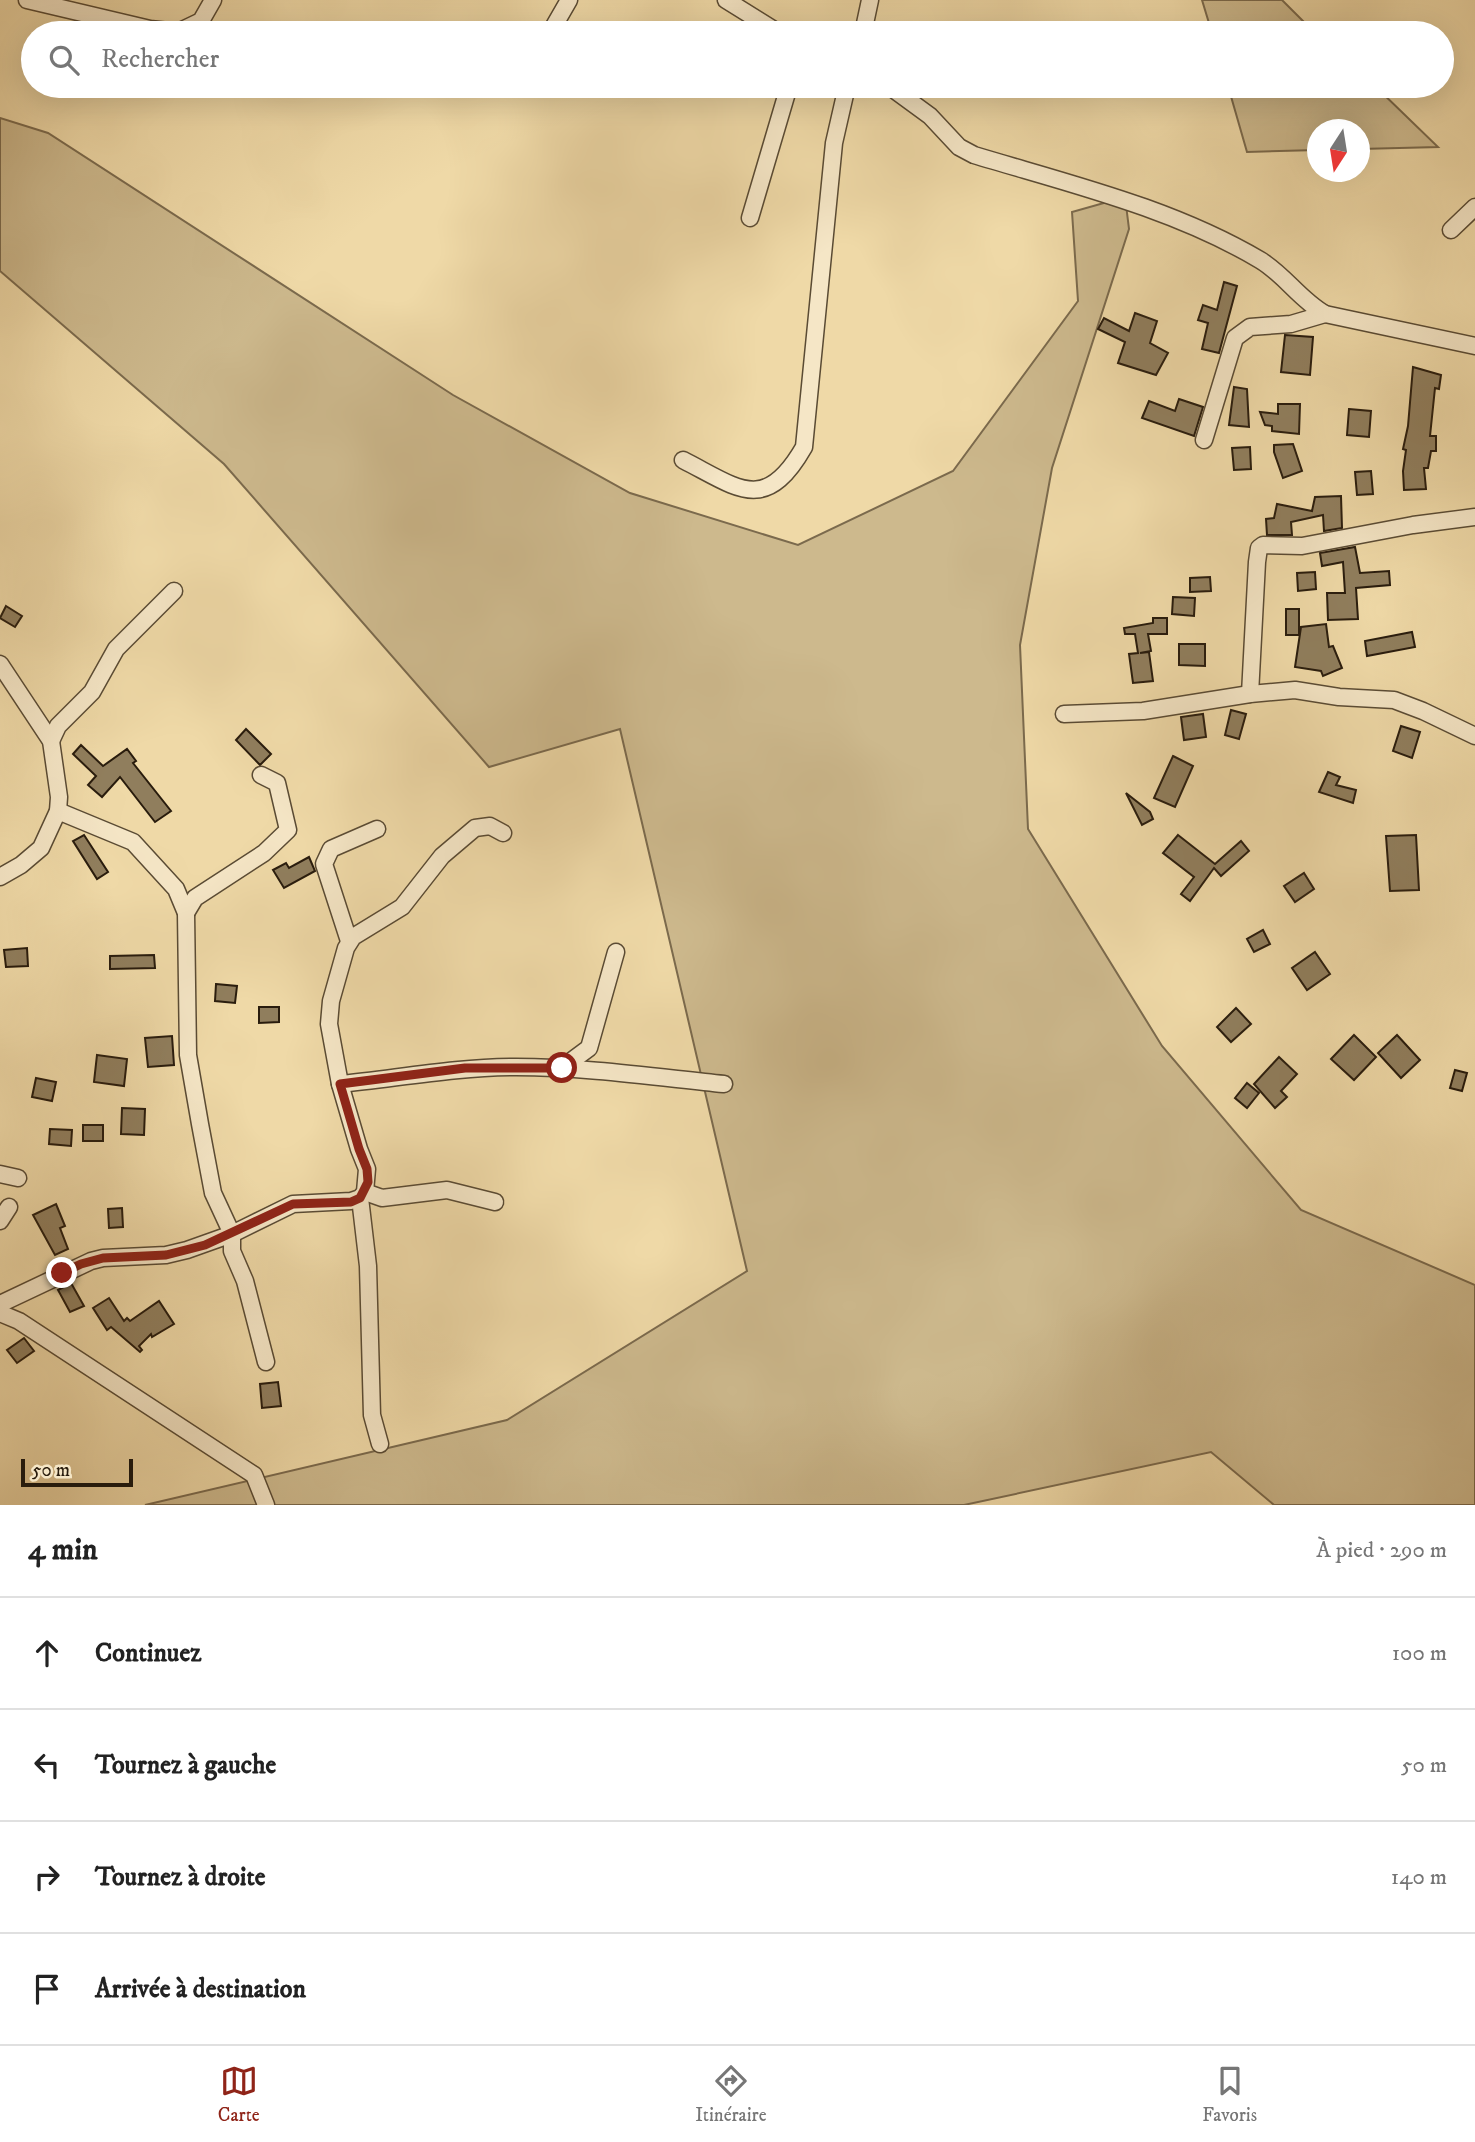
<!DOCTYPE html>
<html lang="fr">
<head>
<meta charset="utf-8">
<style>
	:root { --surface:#fff; --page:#f2f2f2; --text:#222; --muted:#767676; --line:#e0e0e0; --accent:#8f2418 }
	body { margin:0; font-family:"IM FELL DW Pica",serif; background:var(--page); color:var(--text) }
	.compass { position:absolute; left:1307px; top:119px; width:63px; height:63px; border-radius:50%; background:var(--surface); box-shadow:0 7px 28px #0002; rotate:192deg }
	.scale { position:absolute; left:21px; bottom:18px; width:112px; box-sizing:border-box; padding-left:7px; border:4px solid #291c0d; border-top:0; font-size:19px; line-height:24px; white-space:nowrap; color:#291c0d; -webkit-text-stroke:5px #f5e6c6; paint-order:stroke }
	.stop { position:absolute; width:21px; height:21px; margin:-16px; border:5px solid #8f2418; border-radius:50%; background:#fff }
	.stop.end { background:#8f2418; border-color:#fff; box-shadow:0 2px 7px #0008 }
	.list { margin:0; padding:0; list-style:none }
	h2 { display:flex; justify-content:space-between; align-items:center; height:91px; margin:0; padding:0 28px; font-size:30px }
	h2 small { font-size:23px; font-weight:400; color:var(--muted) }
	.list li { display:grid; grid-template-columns:46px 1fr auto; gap:21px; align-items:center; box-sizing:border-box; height:112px; padding:0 28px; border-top:2px solid var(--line) }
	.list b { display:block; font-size:26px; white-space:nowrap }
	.list em { font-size:23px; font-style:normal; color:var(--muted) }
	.icon { flex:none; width:38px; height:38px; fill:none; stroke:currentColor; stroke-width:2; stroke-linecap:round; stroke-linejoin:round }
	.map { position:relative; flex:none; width:1475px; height:1505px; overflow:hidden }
	.search { position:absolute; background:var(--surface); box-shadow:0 7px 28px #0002; left:21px; right:21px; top:21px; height:77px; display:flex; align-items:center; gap:18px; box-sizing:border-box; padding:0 24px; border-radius:38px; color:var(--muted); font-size:26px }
	.sheet { height:539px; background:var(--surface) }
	nav { display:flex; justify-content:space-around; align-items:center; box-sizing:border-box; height:98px; border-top:2px solid var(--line); background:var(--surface); font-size:19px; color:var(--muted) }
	nav a { display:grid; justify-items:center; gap:4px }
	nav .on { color:var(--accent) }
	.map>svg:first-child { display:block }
	.green { fill:#cdb98d; stroke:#7b6a4d; stroke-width:2 }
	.building { fill:#907e5d; stroke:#291c0d; stroke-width:2 }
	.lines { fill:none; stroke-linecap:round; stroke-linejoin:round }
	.street-casing { stroke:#5a4b34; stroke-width:19 }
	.street { stroke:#f5e6c6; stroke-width:16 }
	.route { stroke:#8f2418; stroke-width:9 }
</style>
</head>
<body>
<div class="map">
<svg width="1475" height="1505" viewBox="0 0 1475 1505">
	<rect width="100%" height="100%" fill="#efd9a7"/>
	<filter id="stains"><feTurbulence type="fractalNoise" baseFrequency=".00286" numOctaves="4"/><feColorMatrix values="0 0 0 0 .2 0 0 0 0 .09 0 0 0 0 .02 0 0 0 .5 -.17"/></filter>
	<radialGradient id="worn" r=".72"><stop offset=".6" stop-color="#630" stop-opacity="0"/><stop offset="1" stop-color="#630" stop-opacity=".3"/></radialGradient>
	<!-- green -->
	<g class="green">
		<path d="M1202 0H1282L1315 33H1212Z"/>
		<path d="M1228 86H1375L1438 147 1360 149V130H1318L1317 150 1247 152Z"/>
		<path d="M0 118 48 133 453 395 630 493 798 545 953 471 1078 301 1072 212 1125 197 1129 229 1052 468 1020 645 1028 829 1162 1046 1301 1210 1475 1285V1505H1274L1211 1452 964 1505H145L507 1420 747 1271 620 729 489 767 224 464 0 271Z"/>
	</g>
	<!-- building -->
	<g class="building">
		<path d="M1224 282 1237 286 1219 353 1202 349 1208 323 1198 320 1203 305 1217 310Z"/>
		<path d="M1135 313 1157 321 1150 343 1168 353 1156 375 1118 363 1125 342 1098 329 1104 318 1129 331Z"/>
		<path d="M1285 335 1313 337 1310 375 1281 372Z"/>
		<path d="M1413 367 1441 375 1439 389 1435 388 1430 436H1436V451H1431L1428 468H1424L1426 489 1404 490 1403 471 1406 450 1403 449 1408 426Z"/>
		<path d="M1234 387 1247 389 1249 427 1229 425Z"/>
		<path d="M1179 399 1203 407 1194 436 1142 418 1149 401 1175 411Z"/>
		<path d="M1278 404H1300L1299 434 1272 431V426L1265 425 1260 412 1278 414Z"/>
		<path d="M1349 409 1371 411 1369 437 1347 435Z"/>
		<path d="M1293 444 1302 471 1283 478 1274 452V445Z"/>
		<path d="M1250 447 1251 469 1234 470 1232 448Z"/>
		<path d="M1371 471 1373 494 1357 495 1355 472Z"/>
		<path d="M1341 496 1342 528 1324 531 1323 515 1291 522 1292 535H1267L1266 519 1274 518 1277 504 1312 511 1315 497Z"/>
		<path d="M1355 547 1360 573 1389 571 1390 585 1356 588 1358 619 1328 620 1327 593H1345L1343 562 1322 566 1320 553Z"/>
		<path d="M1315 572 1316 589 1298 591 1297 573Z"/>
		<path d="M1210 577 1211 591 1190 592V578Z"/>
		<path d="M1173 597 1195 598 1194 616 1172 614Z"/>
		<path d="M6 606 22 616 15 627 0 618Z"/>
		<rect x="1286" y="609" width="13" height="26"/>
		<path d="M1153 618H1167V634H1148L1151 651 1140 653 1149 652 1153 681 1133 683 1129 654 1138 653 1135 634H1125L1124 628 1153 623Z"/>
		<path d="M1326 624 1329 647 1333 646 1342 668 1323 676 1321 671 1295 667 1301 627Z"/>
		<path d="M1412 632 1415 647 1367 656 1365 641Z"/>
		<path d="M1179 644H1205V666L1179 665Z"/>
		<path d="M1231 710 1246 714 1239 739 1225 735Z"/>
		<path d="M1203 714 1206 737 1184 740 1181 717Z"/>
		<path d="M1401 726 1420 732 1412 758 1393 751Z"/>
		<path d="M246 729 271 754 260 765 236 740Z"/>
		<path d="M81 745 103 766 127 749 136 761 133 763 171 811 155 822 120 777 102 797 88 785 96 776 73 754Z"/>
		<path d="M1173 756 1193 766 1175 807 1154 798Z"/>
		<path d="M1328 772 1340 777 1336 785 1356 790 1353 803 1319 792Z"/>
		<path d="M1126 793 1150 812 1153 819 1142 825Z"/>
		<path d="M84 835 108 872 97 879 73 841Z"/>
		<path d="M1178 835 1215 864 1241 841 1249 851 1221 876 1214 868 1190 901 1181 894 1194 877 1163 853Z"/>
		<path d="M1416 835 1419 890 1390 891 1386 836Z"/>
		<path d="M309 857 315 871 284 888 273 870 286 863 289 868Z"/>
		<path d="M1304 873 1314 889 1295 902 1284 886Z"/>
		<path d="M1263 930 1270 944 1254 952 1247 939Z"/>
		<path d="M27 948 28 966 6 967 4 950Z"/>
		<path d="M1315 952 1330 974 1307 990 1292 968Z"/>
		<path d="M154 955 155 968 110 969V956Z"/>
		<path d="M216 984 237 986 235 1003 215 1001Z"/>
		<path d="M259 1007H279V1022L259 1023Z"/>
		<path d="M1236 1008 1251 1024 1231 1042 1217 1027Z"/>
		<path d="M1354 1035 1376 1057 1354 1080 1331 1059Z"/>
		<path d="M1397 1035 1420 1060 1401 1078 1378 1053Z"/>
		<path d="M172 1036 174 1065 148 1067 145 1038Z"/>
		<path d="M97 1055 127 1059 124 1086 94 1082Z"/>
		<path d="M1279 1057 1297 1074 1281 1091 1287 1097 1275 1108 1254 1084Z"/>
		<path d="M1455 1070 1467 1073 1462 1091 1450 1088Z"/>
		<path d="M36 1078 56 1082 52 1101 32 1097Z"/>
		<path d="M1247 1083 1259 1093 1247 1108 1235 1098Z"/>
		<path d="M122 1108 145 1109 144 1135 121 1134Z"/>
		<rect x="83" y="1125" width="20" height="16"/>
		<path d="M50 1129 72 1130 71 1146 49 1144Z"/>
		<path d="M56 1204 65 1226 60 1228 68 1249 55 1255 33 1215Z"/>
		<path d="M122 1208 123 1227 109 1228 108 1209Z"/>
		<path d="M71 1283 84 1306 70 1312 58 1290Z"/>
		<path d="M109 1298 124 1321 127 1318 130 1321 159 1301 174 1324 152 1337 151 1334 139 1346 142 1350 140 1352 111 1327 107 1330 93 1308Z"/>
		<path d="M24 1338 34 1351 17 1363 7 1350Z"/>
		<path d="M278 1382 281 1406 262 1408 260 1384Z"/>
	</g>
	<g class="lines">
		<defs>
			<g id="street">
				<path d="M27 0 150 29 178 32 201 21 213 0"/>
				<path d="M726 0 779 33"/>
				<path d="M550 33 569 0"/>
				<path d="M863 33 870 0"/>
				<path d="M889 86 930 116 959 147 974 155C1070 184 1172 208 1260 260 1284 274 1300 300 1325 314L1475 346"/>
				<path d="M750 218 789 86"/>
				<path d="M1451 230 1475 207"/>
				<path d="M1204 440 1235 338 1250 327 1291 324 1325 314"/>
				<path d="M683 460C738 488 765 515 804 447L834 143 847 86"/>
				<path d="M0 664 51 741 59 797 58 811 41 848 21 865 0 877"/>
				<path d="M1250 694 1257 562 1259 548 1263 545 1302 546 1413 525 1475 517"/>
				<path d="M1064 714 1143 711 1250 694 1295 690 1339 697 1394 700 1423 711 1475 736"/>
				<path d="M51 741 58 726 92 692 116 649 174 591"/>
				<path d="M58 811 133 842 176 889 186 913 188 1055 200 1124 213 1193 232 1234V1251L245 1281 266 1362"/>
				<path d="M186 913 195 898 264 853 288 830 277 783 261 775"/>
				<path d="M349 941 324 864 331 849 377 829"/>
				<path d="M562 1068 589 1048 616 952"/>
				<path d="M340 1084C399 1078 457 1067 516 1067 585 1067 655 1077 724 1084"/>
				<path d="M0 1174 18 1178"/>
				<path d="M365 1192 382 1198 447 1190 495 1202"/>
				<path d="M360 1198 368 1266 372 1415 380 1444"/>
				<path d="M0 1221 9 1207"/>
				<path d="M0 1304 91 1261 103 1258 166 1255 187 1250 232 1234 293 1204 351 1201 360 1198 365 1192 367 1169 359 1149 340 1084 329 1024 331 1001 346 948 353 937 402 907 442 856 475 828 490 826 503 833"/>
				<path d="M0 1313 19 1321 254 1475 266 1505"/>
			</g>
		</defs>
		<!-- street casing -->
		<use href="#street" class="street-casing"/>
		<!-- street -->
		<use href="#street" class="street"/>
	</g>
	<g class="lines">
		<!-- route -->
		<path class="route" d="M62 1273 81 1264 103 1258 166 1255 205 1245 293 1204 351 1202 360 1198 368 1182 367 1169 359 1149 340 1084 465 1068H562"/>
	</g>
	<rect width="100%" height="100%" filter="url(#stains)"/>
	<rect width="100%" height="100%" fill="url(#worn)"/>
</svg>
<svg class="compass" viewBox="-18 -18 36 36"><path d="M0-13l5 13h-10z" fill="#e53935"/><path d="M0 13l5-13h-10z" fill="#767676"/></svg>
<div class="scale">50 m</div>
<div class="stop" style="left:562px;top:1068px"></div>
<div class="stop end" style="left:62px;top:1273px"></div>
<div class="search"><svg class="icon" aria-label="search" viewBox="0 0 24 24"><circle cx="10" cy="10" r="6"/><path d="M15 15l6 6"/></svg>Rechercher</div>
</div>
<section class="sheet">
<h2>4 min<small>À pied · 290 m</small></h2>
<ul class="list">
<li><svg class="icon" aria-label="ahead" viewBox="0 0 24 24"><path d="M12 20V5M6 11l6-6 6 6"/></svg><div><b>Continuez</b></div><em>100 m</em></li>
<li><svg class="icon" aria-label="left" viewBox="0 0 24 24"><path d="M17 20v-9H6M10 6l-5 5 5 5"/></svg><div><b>Tournez à gauche</b></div><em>50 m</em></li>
<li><svg class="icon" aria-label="right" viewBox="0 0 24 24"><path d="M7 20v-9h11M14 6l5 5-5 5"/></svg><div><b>Tournez à droite</b></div><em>140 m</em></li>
<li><svg class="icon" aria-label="arrive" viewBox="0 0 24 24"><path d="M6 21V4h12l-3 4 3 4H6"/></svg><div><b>Arrivée à destination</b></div></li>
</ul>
</section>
<nav>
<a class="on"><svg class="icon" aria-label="map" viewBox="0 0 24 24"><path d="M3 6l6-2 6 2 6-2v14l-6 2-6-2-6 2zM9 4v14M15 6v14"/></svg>Carte</a>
<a><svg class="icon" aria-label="directions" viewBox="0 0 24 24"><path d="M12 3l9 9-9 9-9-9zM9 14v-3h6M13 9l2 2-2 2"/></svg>Itinéraire</a>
<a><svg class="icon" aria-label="saved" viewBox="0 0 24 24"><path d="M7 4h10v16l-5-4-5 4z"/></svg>Favoris</a>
</nav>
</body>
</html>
